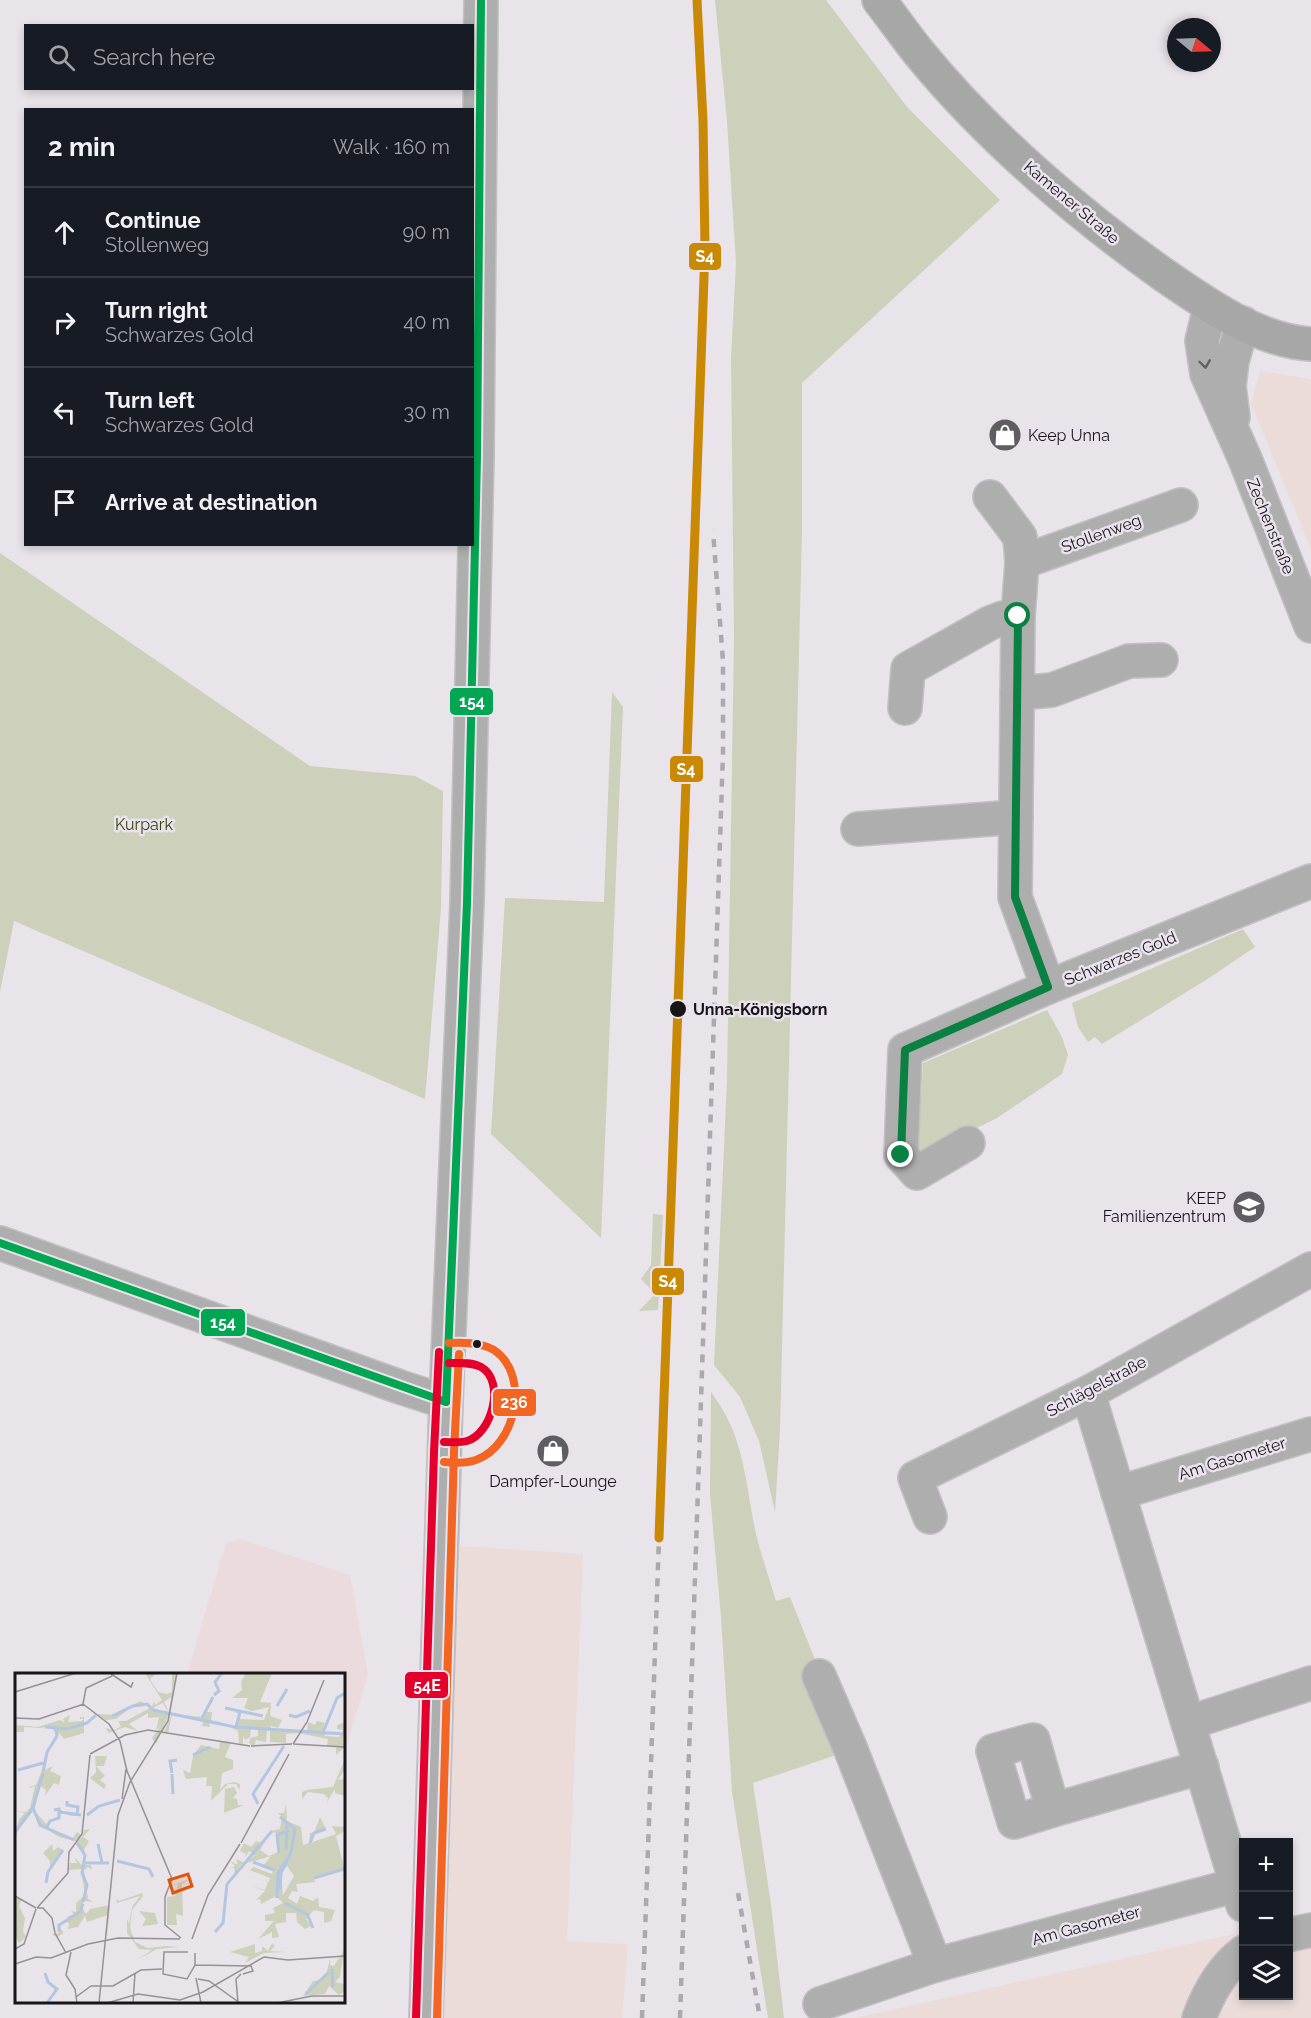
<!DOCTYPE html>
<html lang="en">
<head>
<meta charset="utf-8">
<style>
	:root { --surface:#171b24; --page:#242831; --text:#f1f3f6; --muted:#9ea1a6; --line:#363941 }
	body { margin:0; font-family:Raleway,sans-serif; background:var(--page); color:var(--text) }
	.controls { position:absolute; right:18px; bottom:18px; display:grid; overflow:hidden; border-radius:0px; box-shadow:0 3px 9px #0003 }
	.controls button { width:54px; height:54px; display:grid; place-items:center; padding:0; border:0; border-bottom:2px solid var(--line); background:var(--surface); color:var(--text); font:30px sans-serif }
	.compass { position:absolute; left:1167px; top:18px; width:54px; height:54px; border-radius:50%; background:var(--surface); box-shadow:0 3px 9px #0003; rotate:109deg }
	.stop { position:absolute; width:18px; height:18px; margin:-14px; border:4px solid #0b8043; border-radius:50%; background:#fff }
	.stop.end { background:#0b8043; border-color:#fff; box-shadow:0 2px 6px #0008 }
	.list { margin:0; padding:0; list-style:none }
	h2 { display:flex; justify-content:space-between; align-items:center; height:78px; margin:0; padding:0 24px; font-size:26px }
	h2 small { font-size:20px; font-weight:400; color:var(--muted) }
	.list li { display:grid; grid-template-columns:39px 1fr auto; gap:18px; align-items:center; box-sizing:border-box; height:90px; padding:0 24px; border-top:2px solid var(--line) }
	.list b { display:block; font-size:22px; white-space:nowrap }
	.list p { margin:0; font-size:20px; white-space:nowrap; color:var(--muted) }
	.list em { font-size:20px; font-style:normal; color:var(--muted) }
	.icon { flex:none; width:33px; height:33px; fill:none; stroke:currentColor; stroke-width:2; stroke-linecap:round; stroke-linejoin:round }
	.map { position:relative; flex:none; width:1311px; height:2018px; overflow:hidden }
	.search { position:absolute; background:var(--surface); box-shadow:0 3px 9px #0003; left:24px; top:24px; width:450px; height:66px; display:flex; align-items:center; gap:15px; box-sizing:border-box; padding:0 21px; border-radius:0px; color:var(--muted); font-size:22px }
	.panel { position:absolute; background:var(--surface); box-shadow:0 3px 9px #0003; left:24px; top:108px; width:450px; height:438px; border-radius:0px }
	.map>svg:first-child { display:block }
	.commercial { fill:#ebdcda }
	.industrial { fill:#ecdbdc }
	.green { fill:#cdd0ba }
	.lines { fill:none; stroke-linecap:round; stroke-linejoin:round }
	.minor-casing { stroke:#c2c0c3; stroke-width:36 }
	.major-casing { stroke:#c2c0c3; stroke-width:36 }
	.minor { stroke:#aeaeae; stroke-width:33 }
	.major { stroke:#a8a7a8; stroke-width:33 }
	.rail { stroke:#aba9ac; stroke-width:4.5; stroke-dasharray:8 8; stroke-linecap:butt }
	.bus-1-casing { stroke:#eae2ec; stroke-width:12 }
	.bus-2-casing { stroke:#eae2ec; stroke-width:12 }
	.bus-3-casing { stroke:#eae2ec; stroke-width:12 }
	.bus-1 { stroke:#00a651; stroke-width:8 }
	.bus-2 { stroke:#f26522; stroke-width:8 }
	.bus-3 { stroke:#e4002b; stroke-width:8 }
	.rail-1-casing { stroke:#eae2ec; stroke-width:14 }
	.rail-1 { stroke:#ca8905; stroke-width:9 }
	.oneway { stroke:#626263 }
	.route { stroke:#0b8043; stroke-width:8 }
	.stop-dot { fill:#171518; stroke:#eae2ec; stroke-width:2 }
	.labels { text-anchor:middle; stroke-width:5; stroke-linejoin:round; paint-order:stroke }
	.street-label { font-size:16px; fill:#171518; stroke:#eae2ec }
	.poi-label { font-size:16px; fill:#171518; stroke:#eae2ec; text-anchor:start }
	.park-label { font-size:16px; fill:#38400a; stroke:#eae2ec }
	.stop-label { font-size:16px; font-weight:bold; fill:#171518; stroke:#eae2ec; text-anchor:start }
	.inset-river { fill:none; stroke:#b2c6e2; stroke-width:3 }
	.inset-road { fill:none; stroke:#959196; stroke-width:1.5 }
	.view { fill:#de560d; fill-opacity:0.15; stroke:#de560d; stroke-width:3 }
	.inset-edge { fill:none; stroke:#171518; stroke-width:3 }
	.line-badge { stroke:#eae2ec; stroke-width:2 }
	.badge-label { font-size:16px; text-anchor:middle; font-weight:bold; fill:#fff }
</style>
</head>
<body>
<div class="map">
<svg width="1311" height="2018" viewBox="0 0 1311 2018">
	<rect width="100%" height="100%" fill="#e9e4ea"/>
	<!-- commercial -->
	<g class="commercial">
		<path d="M1260 371 1311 379V549L1251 404Z"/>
		<path d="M460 1546 583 1554 567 1941 628 1944 622 2018H441Z"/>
		<path d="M1311 1930V2018H855L1238 1933 1243 1936 1244 1996H1288L1289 1935Z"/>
	</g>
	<!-- industrial -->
	<path class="industrial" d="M240 1539 350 1575 368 1674 344 1755V1674H187L226 1543Z"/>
	<!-- green -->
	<g class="green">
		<path d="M715 0H826L907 107 1000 200 802 383V530L780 1430 775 1512 759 1441 740 1397 714 1365 727 1081 734 637 731 358 736 263 727 121Z"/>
		<path d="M0 553 310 766 415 776 443 791 441 908 425 1099 14 921 0 992Z"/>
		<path d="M612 692 623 707 601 1238 491 1134 505 898 604 902Z"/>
		<path d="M1243 929 1255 947 1206 980 1102 1044 1095 1037 1088 1042 1078 1027 1072 1003Z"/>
		<path d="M1047 1010 1062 1037 1068 1055 1062 1074 997 1118 940 1146 929 1150H918L923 1063Z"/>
		<path d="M653 1214 663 1215 658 1310 639 1311 655 1294 641 1279 651 1265Z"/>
		<path d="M711 1392C745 1438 744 1476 755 1529 760 1553 769 1577 776 1601L790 1597 851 1750 753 1783 771 1905 784 2018H768L732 1792 721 1617 710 1494Z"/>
	</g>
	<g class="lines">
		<defs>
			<g id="minor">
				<path d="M1210 307 1202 341 1207 374 1245 459 1311 626"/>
				<path d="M1233 417 1229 386 1232 361 1243 323"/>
				<path d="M990 497 1020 537 1022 562"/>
				<path d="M1017 693 1052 690 1129 661 1161 660"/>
				<path d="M905 708 908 669 990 623 1003 618 1018 617"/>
				<path d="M858 829 1016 817"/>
				<path d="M1048 987 1015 897 1018 617 1022 562 1181 505"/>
				<path d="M968 1143 917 1173 901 1155 905 1050 1048 987 1311 881"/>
				<path d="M0 1243 400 1387 446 1402"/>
				<path d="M1088 1393 1243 1905"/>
				<path d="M1118 1493 1311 1434"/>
				<path d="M930 1517 915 1478 1088 1393 1311 1269"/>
				<path d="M819 1676 851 1750 935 1965 1237 1885"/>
				<path d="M1188 1723 1311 1683"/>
				<path d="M1053 1810 1014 1822 993 1751 1033 1740 1053 1810 1202 1767"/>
				<path d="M1288 1935 1311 1930"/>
				<path d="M820 2004 935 1965"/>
				<path d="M426 2018 446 1402 467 903 477 456 481 0"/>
				<path d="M1199 2018C1208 1994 1222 1968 1244 1952"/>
			</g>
			<path id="major" d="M879 0C893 18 906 37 920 54 987 136 1078 214 1164 275 1206 304 1258 341 1311 344"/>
		</defs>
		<!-- minor casing -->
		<use href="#minor" class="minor-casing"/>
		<!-- major casing -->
		<use href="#major" class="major-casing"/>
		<!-- minor -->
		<use href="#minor" class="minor"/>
		<!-- major -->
		<use href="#major" class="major"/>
		<!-- rail -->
		<g class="rail">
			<path d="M738 1893 760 2018"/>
			<path d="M642 2018 659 1538"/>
			<path d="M680 2018 723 753V661L713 531"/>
		</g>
		<defs>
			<g id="bus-1">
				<path d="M0 1243 446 1402"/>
				<path d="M446 1402 467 903 477 456 481 0"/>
			</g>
			<g id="bus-2">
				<path d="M444 1462C454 1463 466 1464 476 1460 516 1446 531 1375 494 1350 481 1342 464 1342 449 1343"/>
				<path d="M437 2018 454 1452 459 1354"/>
			</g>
			<g id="bus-3">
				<path d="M444 1442C452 1442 460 1443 467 1441 492 1434 506 1381 481 1367 472 1362 459 1363 449 1363"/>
				<path d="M416 2018 434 1452 439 1352"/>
			</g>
		</defs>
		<!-- bus-1 casing -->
		<use href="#bus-1" class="bus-1-casing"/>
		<!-- bus-2 casing -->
		<use href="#bus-2" class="bus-2-casing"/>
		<!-- bus-3 casing -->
		<use href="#bus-3" class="bus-3-casing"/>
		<!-- bus-1 -->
		<use href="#bus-1" class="bus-1"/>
		<!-- bus-2 -->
		<use href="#bus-2" class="bus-2"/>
		<!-- bus-3 -->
		<use href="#bus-3" class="bus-3"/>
		<defs>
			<path id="rail-1" d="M659 1538 705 249 703 121 697 0"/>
		</defs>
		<!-- rail-1 casing -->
		<use href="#rail-1" class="rail-1-casing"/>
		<!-- rail-1 -->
		<use href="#rail-1" class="rail-1"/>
	</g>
	<!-- one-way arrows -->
	<defs><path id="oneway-chevron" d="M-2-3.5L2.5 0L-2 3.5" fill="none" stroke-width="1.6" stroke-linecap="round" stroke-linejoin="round" transform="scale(1.5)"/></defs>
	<use class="oneway" href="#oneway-chevron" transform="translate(1205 364) rotate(82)"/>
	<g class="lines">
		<!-- route -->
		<path class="route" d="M901 1155 905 1050 1048 987 1015 897 1018 616"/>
	</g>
	<!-- icons -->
	<defs>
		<symbol id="shop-disc" viewBox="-11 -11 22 22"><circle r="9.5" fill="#605d62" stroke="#eae2ec"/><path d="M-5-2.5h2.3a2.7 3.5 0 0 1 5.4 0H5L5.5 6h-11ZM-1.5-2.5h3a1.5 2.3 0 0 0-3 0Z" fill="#fff"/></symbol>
		<symbol id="school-disc" viewBox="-11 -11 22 22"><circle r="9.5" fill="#605d62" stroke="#eae2ec"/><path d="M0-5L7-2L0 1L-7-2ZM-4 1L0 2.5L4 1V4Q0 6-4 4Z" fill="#fff"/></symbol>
	</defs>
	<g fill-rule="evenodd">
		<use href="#shop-disc" x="986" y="416" width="38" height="38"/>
		<use href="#school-disc" x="1230" y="1188" width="38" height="38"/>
		<use href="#shop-disc" x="534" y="1432" width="38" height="38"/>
	</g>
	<!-- markers -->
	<g class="stop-dot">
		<circle cx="678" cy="1009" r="9"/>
		<circle cx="477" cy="1344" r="5"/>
	</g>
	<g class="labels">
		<!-- street labels -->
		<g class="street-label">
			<text transform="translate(1072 202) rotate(40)" y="6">Kamener Straße</text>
			<text transform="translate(1271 526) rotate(68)" y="6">Zechenstraße</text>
			<text transform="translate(1101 533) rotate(-20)" y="6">Stollenweg</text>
			<text transform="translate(1120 958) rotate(-22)" y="6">Schwarzes Gold</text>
			<text transform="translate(1096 1386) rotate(-28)" y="6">Schlägelstraße</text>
			<text transform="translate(1232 1458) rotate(-17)" y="6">Am Gasometer</text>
			<text transform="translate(1086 1925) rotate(-15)" y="6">Am Gasometer</text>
		</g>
		<!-- poi labels -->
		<g class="poi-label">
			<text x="1028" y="441">Keep Unna</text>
			<text x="1226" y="1204" text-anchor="end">KEEP<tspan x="1226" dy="18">Familienzentrum</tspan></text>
			<text x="553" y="1487" text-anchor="middle">Dampfer-Lounge</text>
		</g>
		<!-- park labels -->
		<g class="park-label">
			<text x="144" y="830">Kurpark</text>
		</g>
		<!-- stop labels -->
		<g class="stop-label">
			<text x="693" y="1015">Unna-Königsborn</text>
		</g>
	</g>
	<!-- overview -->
	<g transform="translate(15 1673)">
		<rect width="330" height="330" fill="#e9e4ea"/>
		<path d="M130 0H142L135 6 143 19 152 21 157 19V0H162L155 41 156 24 149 29 152 35 153 39 148 30 138 35 154 41 141 71 137 65 146 52 141 57 144 44 133 45V40L114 51 123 58 110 54 94 60 91 55 100 57 106 53 103 48H111L135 35 133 32 118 33 101 46 91 47 82 41 101 42 125 28 137 34 139 28 140 32 147 27ZM231 0H257L245 29 256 30 255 43 267 47 263 55 256 53 255 56 292 59 293 49 300 52 302 48 310 50 307 58 310 63 324 64 328 57 322 56V52L330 49V74L321 82V74L312 73 313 66 283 60 271 61V70L255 69V58L252 57 251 69 241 67 239 75 234 70 235 65 243 63V57L236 56 235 64 230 67 228 63V71L224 70 223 58 209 51 194 48 195 54 187 53 189 46 157 42 153 60 149 59 157 41 187 44 190 39H197L196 47 220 53 224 46 249 47 254 34 237 38 229 35 233 25H217L227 17 226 9ZM55 42 53 49 67 48 69 45 65 46V44H69V60L49 66 44 60 33 81 30 97 38 93 35 98 46 103 44 112 39 110 30 123 31 117 24 112 19 137 33 153 34 149 35 147 43 145 44 136 56 142H71L56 143 46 139 44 145 42 146 35 148 33 154 50 164 58 165 62 159 66 162 62 168 67 164 69 157 75 156 68 164 74 168 69 177 70 192H76L77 197 73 194 69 197 73 226 79 229 69 228 67 234 71 241 75 236 95 232 92 267 93 242 72 249 70 243 63 254 53 256 54 250 51 249 44 253 48 259 49 264 48 260 42 265 37 261 44 260V252L52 246 54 247 52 244 59 241 56 238 61 239V230L70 222 66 196 54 197 55 190H62L59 184 68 193 69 183 61 168 44 164 27 153 18 138 0 162 4 146 10 140 0 138 11 139 15 135 20 113 15 115 14 114 21 112 29 92H22L28 90 42 61 35 53 26 55 9 54V59H0V52L23 54 45 47 50 50 48 46ZM205 68 216 69 210 84 218 87V96L207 100 205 117 210 111 220 109 225 111V117L221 111H213L196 128 197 113H191L192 104 171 106 168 97 175 100 178 83 186 72 204 76ZM80 83H92L89 93H81L90 103 85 107 91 112 89 116 75 105 81 99ZM330 86V96L323 107 329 106 330 101V123L320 120V116L312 129 313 125 309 121 293 119 287 126V119L292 117 318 114ZM219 114 222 120 218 125 222 126 223 132H229L209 140 210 116ZM271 131 272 148 286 154 288 172 294 170 295 160H299L305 144 311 156 299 160 295 170 321 161 317 153 330 154V158L321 163 330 198 314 199 299 205 300 209 281 211 283 219 302 222 277 218 273 225 282 231 285 223 298 228 303 224 304 234 320 237 316 248 309 250V239L299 237 291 246 296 253 290 256 282 249 281 240H271V249L260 251 264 264 257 265V259L243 266 259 248H250V242L260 240 258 235 268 230 261 223 246 231 245 226 241 227 250 218 237 213 250 217 253 209 233 203 254 209 255 205 235 197 238 194 257 201 258 198 248 193 256 183 225 192 220 201 219 194 211 197 220 193 215 188 223 192 221 186 230 190 240 182 234 178 229 186 231 181 225 178 229 170 236 174 241 168 248 171 256 158 265 156 267 144 263 140H269ZM256 159 261 160 264 172 263 179 254 183 245 177ZM272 193 279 203 268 222 266 200ZM37 171 38 178 43 174 48 177 35 197V188L28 180ZM175 206 167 211 168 243 161 241 162 252H152V224L160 223 163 211 168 210 154 213ZM127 220 128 223 117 237 115 255 120 269 133 275 151 273 164 274 142 276 120 288 137 277 124 276 112 260V246L114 251 117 234 125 223 102 230 101 226 104 228ZM0 224 7 226 4 233 10 245 8 258 11 264 4 270 1 265ZM124 238 140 240 143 251 127 253 131 246ZM257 270 260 273 255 278 271 279 249 280 230 290 234 284 215 279 240 271V280L247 278V273L253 278ZM329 277 325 304 330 310 325 304 320 309 329 311V319L324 322 314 313 310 321 288 323 298 308 306 307 312 299 315 285V292L319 293Z" fill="#cdd0ba" fill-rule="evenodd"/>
		<path class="inset-river" d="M199 22 204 18 200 9 207 0M262 33 272 16M210 35 248 43M221 38 225 39 221 54M274 42 281 44 295 38M97 43 118 33 132 31 138 37 220 54 330 61M187 45 198 24M30 54 52 56 72 50 81 42M307 62 322 25 330 20M178 82 195 74M3 97 28 90M28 99 32 79 42 63 40 54M157 100 155 88 162 87M157 101 158 121M52 128V132L63 134 62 141M243 131 238 121 269 73M18 135 25 152 59 167M45 139 66 142M72 142 84 133 105 127M265 144 280 156 276 179M32 154 35 148 44 145V136L39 137M0 159 18 135 28 100M62 170 70 182 67 200 72 212 68 229M295 170 299 160 311 156M83 171 87 190M271 177 272 159M264 180 262 162 273 158 271 153M102 188 134 196 138 204M238 189 259 197M69 190H94M299 205 329 196M31 210 33 199 48 177M265 216 266 200 276 179M262 225 263 200 276 180M269 230 292 241 298 255M44 259V252L65 239 68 231M200 259 208 250 212 211 257 158M317 296 318 314M30 300 33 309 42 316 32 330M291 321 314 299"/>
		<path class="inset-road" d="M96 1 116 14 118 9M97 3 71 15 68 31 94 51 105 68 112 98 157 206 150 224V252L166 265M0 19 61 0M0 45 24 46 69 31M278 71 292 49 309 7M278 71 330 74M236 73 277 71M75 81 110 62 133 57 235 73M107 126 111 96M226 170 274 81M0 223 21 235M22 235 53 200 54 179 67 161 75 82M22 235H28L37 245 40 260 51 280M177 266 193 222 225 171M0 276 9 271 21 236M56 279 51 302 60 316 62 330M173 279H149L148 301 172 306 180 292V280M0 291 21 284 36 285 73 271 103 265 165 266M180 292 236 293 238 298 228 301M181 305 186 330M183 306 194 308 225 330M61 324 76 313H98L126 297 147 296M84 330 103 142 115 109 153 48 162 0M92 330 123 321 165 327 188 319 249 284 273 287 330 283M118 330 120 300M223 330 221 306 226 301M262 330 297 323H330"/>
		<path class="view" d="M173 201 177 213 158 220 154 207Z"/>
		<rect width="330" height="330" class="inset-edge"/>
	</g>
	<g class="line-badge">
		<rect x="688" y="242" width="34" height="29" rx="6" fill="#ca8905"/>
		<rect x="449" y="687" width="45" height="29" rx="6" fill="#00a651"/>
		<rect x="669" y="755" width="35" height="28" rx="6" fill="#ca8905"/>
		<rect x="651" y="1267" width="34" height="29" rx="6" fill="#ca8905"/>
		<rect x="200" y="1308" width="46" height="29" rx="6" fill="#00a651"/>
		<rect x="492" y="1388" width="45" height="29" rx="6" fill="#f26522"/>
		<rect x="404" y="1671" width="45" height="28" rx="6" fill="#e4002b"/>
	</g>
	<g class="badge-label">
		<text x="705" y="262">S4</text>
		<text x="472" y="707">154</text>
		<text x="686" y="775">S4</text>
		<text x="668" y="1287">S4</text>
		<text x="223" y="1328">154</text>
		<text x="514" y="1408">236</text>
		<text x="427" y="1691">54E</text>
	</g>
</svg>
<div class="controls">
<button>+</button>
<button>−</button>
<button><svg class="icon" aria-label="layers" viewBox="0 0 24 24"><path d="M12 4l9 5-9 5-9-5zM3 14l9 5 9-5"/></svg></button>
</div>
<svg class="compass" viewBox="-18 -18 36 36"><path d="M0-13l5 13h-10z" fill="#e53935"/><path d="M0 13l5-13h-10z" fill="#9ea1a6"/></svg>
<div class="stop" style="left:1018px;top:616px"></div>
<div class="stop end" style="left:901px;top:1155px"></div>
<div class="search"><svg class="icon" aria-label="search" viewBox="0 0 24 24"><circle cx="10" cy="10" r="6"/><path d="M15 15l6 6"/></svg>Search here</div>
<section class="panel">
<h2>2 min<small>Walk · 160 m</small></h2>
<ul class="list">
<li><svg class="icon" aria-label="ahead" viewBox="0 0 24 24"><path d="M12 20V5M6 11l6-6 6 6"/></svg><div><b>Continue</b><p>Stollenweg</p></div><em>90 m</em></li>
<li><svg class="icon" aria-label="right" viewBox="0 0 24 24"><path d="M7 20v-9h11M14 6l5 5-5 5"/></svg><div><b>Turn right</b><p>Schwarzes Gold</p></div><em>40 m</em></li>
<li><svg class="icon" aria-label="left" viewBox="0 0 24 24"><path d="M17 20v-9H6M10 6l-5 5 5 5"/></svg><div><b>Turn left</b><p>Schwarzes Gold</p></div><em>30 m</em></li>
<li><svg class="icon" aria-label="arrive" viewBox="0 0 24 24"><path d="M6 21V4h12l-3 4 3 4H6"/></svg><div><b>Arrive at destination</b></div></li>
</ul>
</section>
</div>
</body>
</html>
